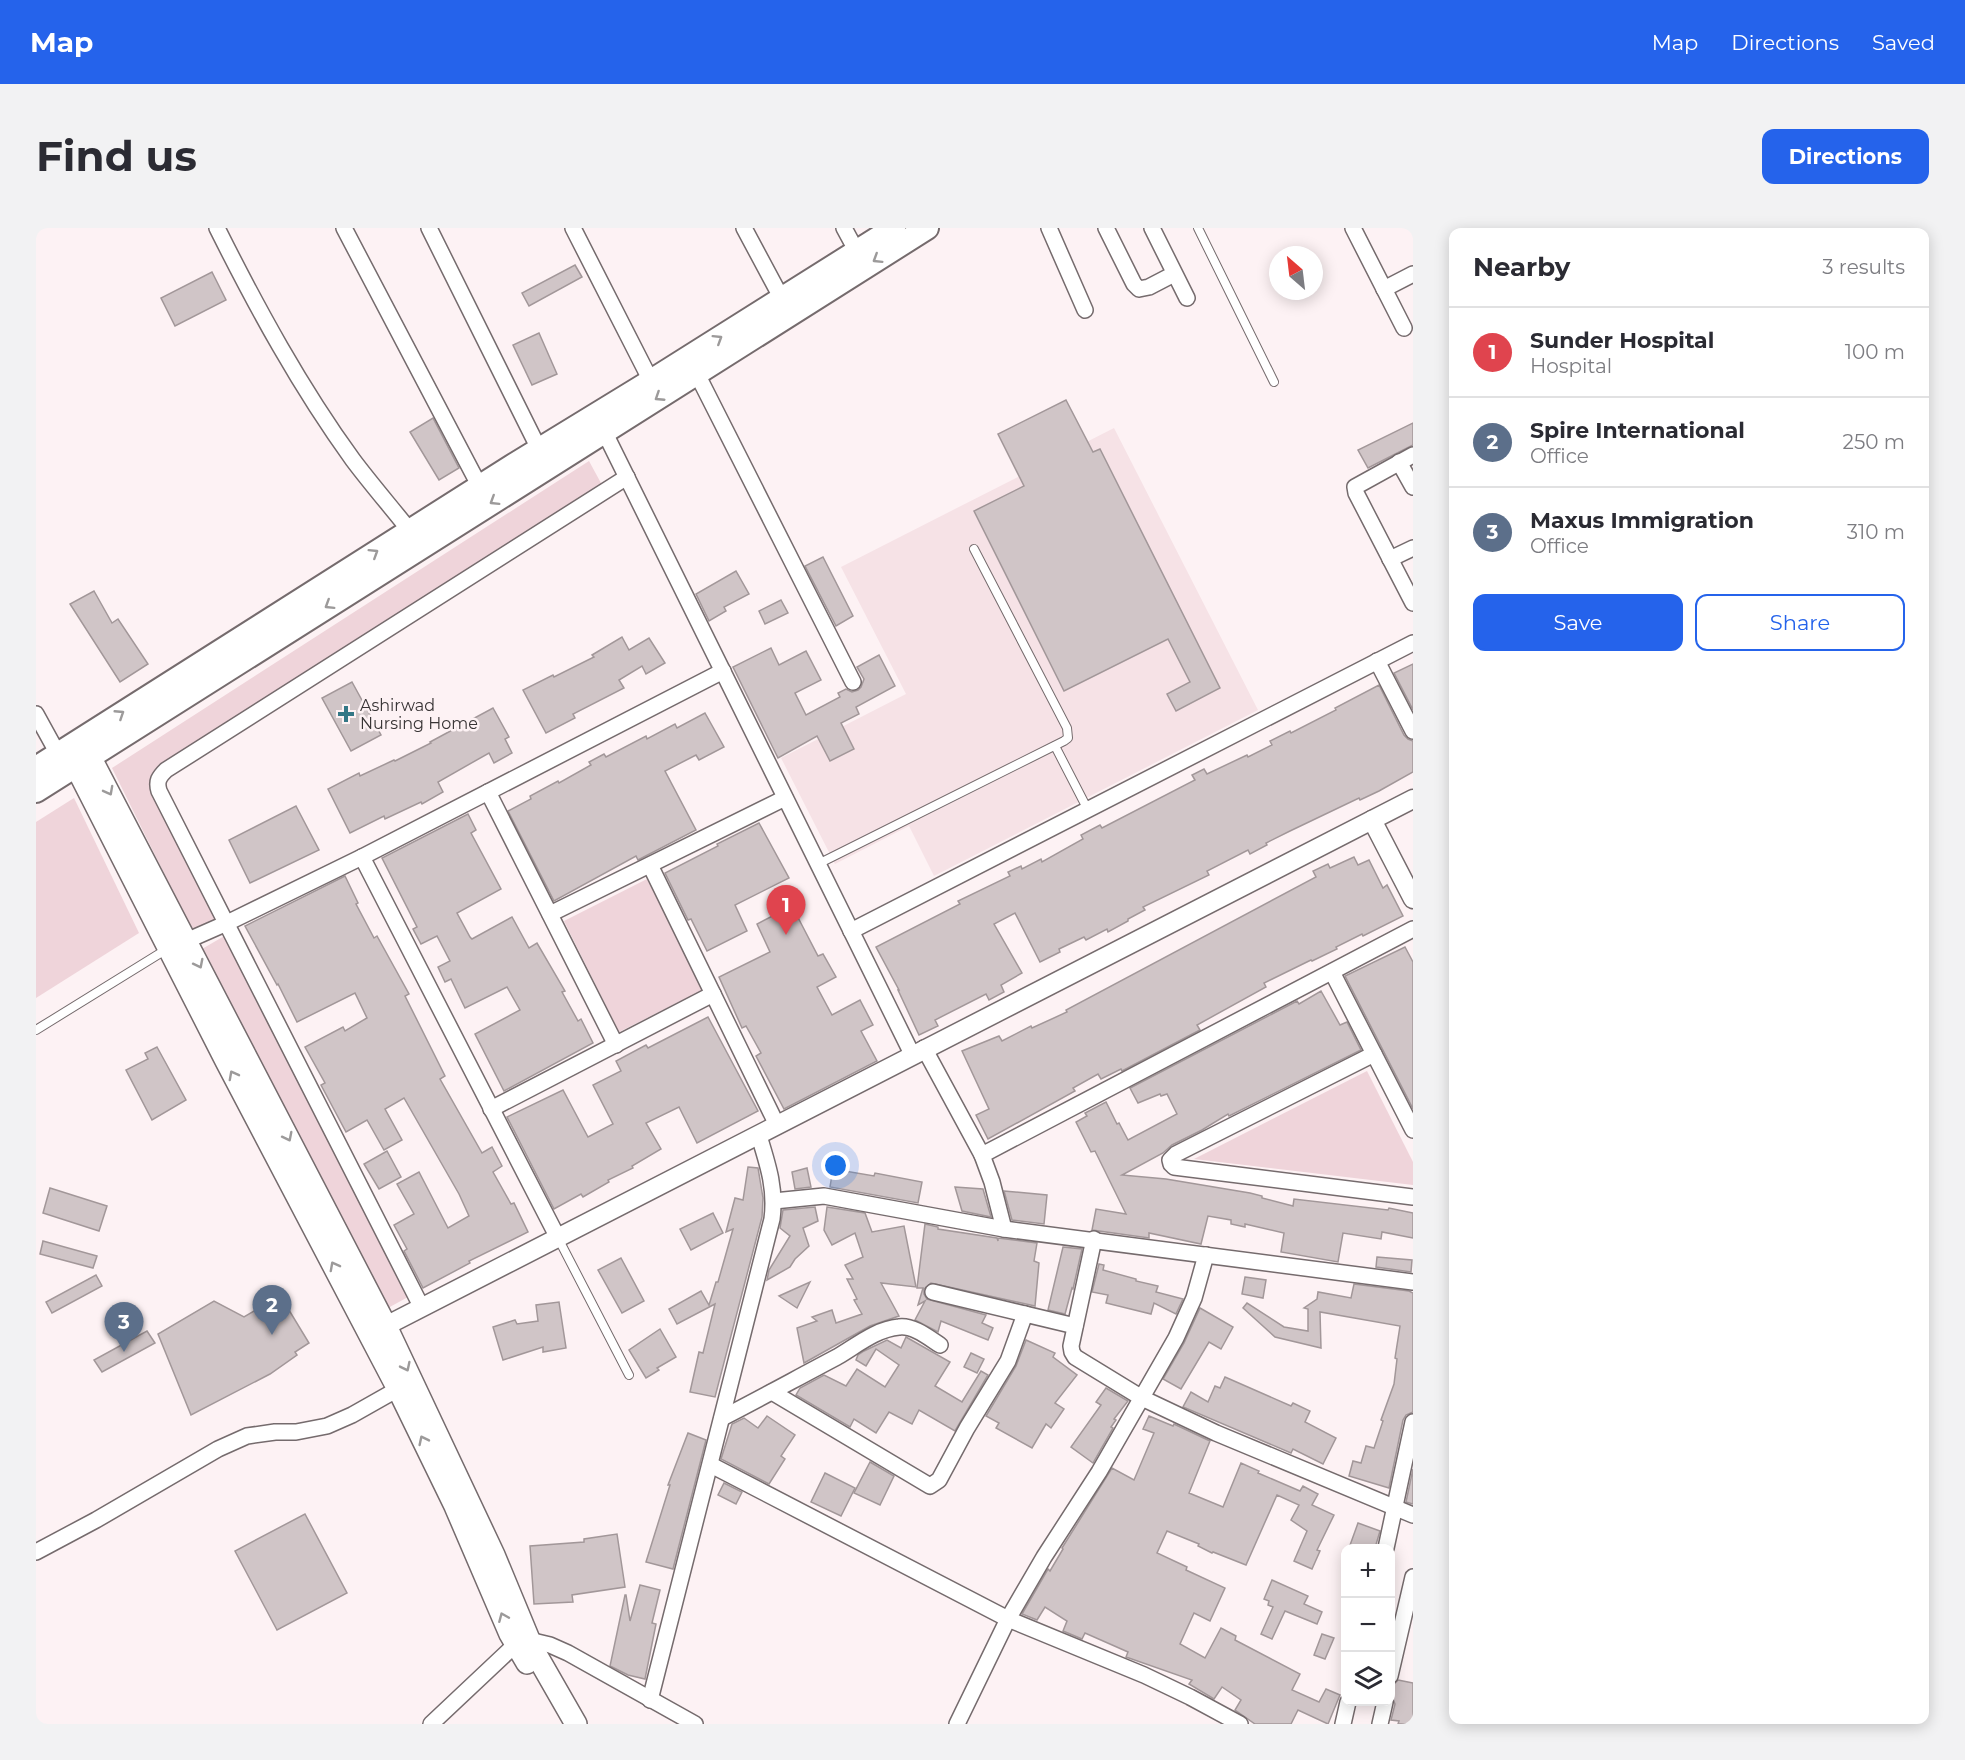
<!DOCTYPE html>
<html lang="en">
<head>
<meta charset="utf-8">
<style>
	:root { --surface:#fff; --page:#f2f2f3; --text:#2b2b33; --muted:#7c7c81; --line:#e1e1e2; --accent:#2563eb }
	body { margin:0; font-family:Montserrat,sans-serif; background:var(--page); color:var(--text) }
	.controls { position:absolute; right:18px; bottom:18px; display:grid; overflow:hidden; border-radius:12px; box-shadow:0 3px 15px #0003 }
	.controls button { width:54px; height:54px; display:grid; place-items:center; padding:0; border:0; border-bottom:2px solid var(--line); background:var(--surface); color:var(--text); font:30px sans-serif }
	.compass { position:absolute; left:1233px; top:18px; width:54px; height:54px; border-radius:50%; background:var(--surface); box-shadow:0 3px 15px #0003; rotate:332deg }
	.you { position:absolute; left:800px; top:938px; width:21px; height:21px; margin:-15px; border:4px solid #fff; border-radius:50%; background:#1a73e8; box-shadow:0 0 0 9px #1a73e833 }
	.badge { display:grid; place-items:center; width:39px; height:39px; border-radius:50%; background:var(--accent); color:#fff; font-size:20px; font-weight:700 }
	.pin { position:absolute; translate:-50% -50px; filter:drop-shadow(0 2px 3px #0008) }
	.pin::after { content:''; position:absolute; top:32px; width:21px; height:18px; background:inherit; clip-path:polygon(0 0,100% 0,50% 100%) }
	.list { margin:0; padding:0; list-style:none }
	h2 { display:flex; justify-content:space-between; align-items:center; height:78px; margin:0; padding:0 24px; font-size:26px }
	h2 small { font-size:20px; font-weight:400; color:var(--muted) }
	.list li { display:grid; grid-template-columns:39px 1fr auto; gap:18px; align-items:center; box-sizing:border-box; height:90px; padding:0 24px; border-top:2px solid var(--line) }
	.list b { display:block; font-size:22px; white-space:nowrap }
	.list p { margin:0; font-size:20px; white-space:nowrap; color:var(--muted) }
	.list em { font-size:20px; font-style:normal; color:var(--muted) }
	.actions { display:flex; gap:12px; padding:18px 24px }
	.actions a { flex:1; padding:14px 0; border:2px solid var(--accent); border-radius:12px; text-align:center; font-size:21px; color:var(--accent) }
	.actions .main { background:var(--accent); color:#fff }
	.icon { flex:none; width:33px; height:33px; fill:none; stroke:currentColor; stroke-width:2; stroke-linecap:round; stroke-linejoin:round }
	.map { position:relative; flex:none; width:1377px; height:1496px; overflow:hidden; border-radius:12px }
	header { display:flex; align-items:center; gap:36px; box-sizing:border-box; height:84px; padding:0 30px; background:var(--accent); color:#fff }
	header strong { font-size:28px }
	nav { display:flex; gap:33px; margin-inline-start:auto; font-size:21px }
	.intro { display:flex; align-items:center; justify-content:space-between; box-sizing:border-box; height:144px; padding:0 36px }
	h1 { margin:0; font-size:42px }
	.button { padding:15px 27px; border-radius:12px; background:var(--accent); color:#fff; font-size:21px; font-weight:700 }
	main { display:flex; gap:36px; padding:0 36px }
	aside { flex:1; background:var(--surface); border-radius:12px; box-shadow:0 3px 15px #0003 }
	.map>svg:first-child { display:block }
	.built { fill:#f6e2e6 }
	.green { fill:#efd4da }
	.building { fill:#d0c5c7; stroke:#a29799; stroke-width:1.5 }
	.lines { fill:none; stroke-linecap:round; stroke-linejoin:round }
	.service-casing { stroke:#756b6d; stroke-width:10 }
	.minor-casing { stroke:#756b6d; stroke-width:18 }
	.tertiary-casing { stroke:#756b6d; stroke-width:21 }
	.secondary-casing { stroke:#756b6d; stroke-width:24 }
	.primary-casing { stroke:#756b6d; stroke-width:26 }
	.service { stroke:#fff; stroke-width:8 }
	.minor { stroke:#fff; stroke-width:15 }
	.tertiary { stroke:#fff; stroke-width:18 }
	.secondary { stroke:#fff; stroke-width:21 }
	.primary { stroke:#fff; stroke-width:22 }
	.oneway { stroke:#9c9a9a }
	.poi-dot { fill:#337786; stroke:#fdf2f4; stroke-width:2 }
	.labels { text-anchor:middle; stroke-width:5; stroke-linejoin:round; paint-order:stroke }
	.poi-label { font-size:16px; fill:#383435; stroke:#fdf2f4; text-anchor:start }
</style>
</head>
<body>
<header>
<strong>Map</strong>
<nav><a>Map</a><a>Directions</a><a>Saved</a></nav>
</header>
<div class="intro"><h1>Find us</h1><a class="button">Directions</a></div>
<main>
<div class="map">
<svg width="1377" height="1496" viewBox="0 0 1377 1496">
	<rect width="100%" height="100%" fill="#fdf2f4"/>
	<!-- built -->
	<path class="built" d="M1078 200 1222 482 898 648 873 598 799 636 745 530 870 466 805 339Z"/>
	<!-- green -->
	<g class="green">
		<path d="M553 233 572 268 115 558 183 694 159 708 76 540Z"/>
		<path d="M38 570 103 705 0 770V594Z"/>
		<path d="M611 651 667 762 583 804 528 693Z"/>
		<path d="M190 707 372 1069 352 1080 166 721Z"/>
		<path d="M1331 843 1377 934V957L1158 931Z"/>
	</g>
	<!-- building -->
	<g class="building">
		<path d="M539 37 546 49 493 78 486 65Z"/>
		<path d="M176 44 190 72 139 98 125 70Z"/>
		<path d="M503 105 521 146 496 157 477 117Z"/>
		<path d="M1030 172 1057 224 1064 221 1184 460 1140 483 1131 466 1154 454 1132 411 1028 463 938 283 988 258 962 206Z"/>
		<path d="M397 190 423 240 403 252 374 204Z"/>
		<path d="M1377 195V217L1332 240 1322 222Z"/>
		<path d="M787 329 817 388 800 398 769 338Z"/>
		<path d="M700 343 713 366 688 379 690 383 673 393 660 366Z"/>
		<path d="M58 363 76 395 82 391 112 436 84 454 34 376Z"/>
		<path d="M745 372 752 385 729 396 723 383Z"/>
		<path d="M586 409 593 422 613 410 629 435 610 446 606 438 583 452 588 460 537 486 539 490 510 505 487 462 517 447 518 449 558 429 556 427Z"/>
		<path d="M735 420 743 437 770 423 785 452 759 465 770 487 804 469 802 465 810 461 816 464 822 462 825 459 828 451 821 439 843 427 859 458 820 479 823 486 805 495 818 521 794 533 781 508 742 530 697 439Z"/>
		<path d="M1377 436V482L1358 445Z"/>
		<path d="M316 454 345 507 315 523 286 470Z"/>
		<path d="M1343 457 1368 507 1372 511 1377 513V544L1343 563 1324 572 1323 570 1254 603 1230 615 1231 617 1214 626 1212 622 1171 643 1173 647 1107 679 1109 682 1092 691V693L1072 704 1071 701 1050 712 1048 709 1023 721 1024 724 1004 734 979 685 958 696 986 745 965 757 968 764 953 772 950 766 899 792 902 798 883 807 862 762H863L840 719 924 676 922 673 974 648 972 644 985 638 986 641 1005 631 1006 634 1047 611 1045 607 1064 597 1066 600 1159 552 1156 547 1168 541 1171 546 1211 527 1212 529 1236 517 1234 513 1254 503 1255 505 1300 482 1299 480Z"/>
		<path d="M457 480 473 509 469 511 476 525 458 535 453 525 402 554 407 564 386 576 385 574 349 591 348 588 314 605 292 561 323 545 324 548 358 532 359 533 395 515 394 514Z"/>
		<path d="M669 485 688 519 663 532 660 527 629 543 660 602 602 632 600 628 518 673 472 583 495 571 494 568 522 553 523 555 555 537 553 534 568 526 570 529 610 508 611 511 639 496 641 500Z"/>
		<path d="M260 578 283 622 214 655 193 612Z"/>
		<path d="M432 586 440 602 435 605 465 661 421 685 434 709 436 711 476 689 493 720 501 715 529 763 526 764 542 793 545 791 557 815 468 863 439 806 484 782 471 759 429 780 415 751 409 754 402 739 414 733 401 708 385 716 377 701 381 699 346 630Z"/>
		<path d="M723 595 753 650 699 677 711 703 671 723 655 691 652 692 629 645 682 618 681 616Z"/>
		<path d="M1318 629 1322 637 1333 632 1347 660 1351 657 1367 688 1327 708 1326 706 1300 719 1301 721 1276 733 1275 732 1228 755 1230 759 1161 797 1164 802 1086 843 1085 841 1065 851 1062 846 1037 860 1039 863 952 911 940 887 953 881 926 823 963 808 966 813 995 798 996 800 1031 784 1030 782 1280 649 1277 643 1292 636 1294 640Z"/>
		<path d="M309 648 322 675 320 676 338 710 341 708 373 766 369 768 409 848 404 851 446 925 456 919 466 938 457 944 475 976 478 975 492 1004 433 1033 434 1035 387 1060 368 1023 371 1021 358 997 378 986 361 956 383 944 412 1000 433 988 423 966 368 870 349 881 366 912 348 922 331 892 310 904 285 857 289 855 269 819 307 799 309 803 331 790 319 765 261 794 242 756 241 757 209 698Z"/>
		<path d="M756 678 782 728 787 726 800 749 781 759 796 787 824 772 837 797 825 803 841 833 748 881 720 828 725 825 710 798 706 800 683 749 734 724 721 696Z"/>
		<path d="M1369 719 1377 734V881L1309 748Z"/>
		<path d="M1285 763 1304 797 1311 794 1325 822 1193 888 1192 886 1166 902 1136 917 1127 925 1086 947 1130 951 1214 965 1226 968V970L1257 978 1258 971 1352 982 1353 980 1377 985V1010L1346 1004 1345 1011 1307 1005 1302 1034 1245 1024 1248 1005 1209 996V999L1195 996V992L1172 988 1165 1016 1113 1005V1010L1056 1002 1060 981 1090 986 1059 923 1055 924 1040 894 1051 888 1049 885 1070 874 1081 896 1083 895 1092 912 1141 886 1131 866 1125 868 1124 866 1102 875 1094 860 1261 773 1263 776Z"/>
		<path d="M672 789 722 883 661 915 643 879 610 895 625 921 596 938 597 940 572 952 573 954 547 969 545 966 518 981 471 889 527 862 552 909 577 896 557 857 585 843 580 833 610 817 612 820Z"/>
		<path d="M121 819 150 872 116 892 90 842 112 831 109 825Z"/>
		<path d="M351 923 365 949 343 961 328 936Z"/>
		<path d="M712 939 722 940 727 970 726 989 679 1169 654 1164 663 1124 667 1125 679 1076 641 1096 633 1081 665 1063 673 1077 680 1054H682L697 1001 690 1004 699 970 707 972Z"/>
		<path d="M771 940 775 959 759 961 756 944Z"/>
		<path d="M797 941 838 948 839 945 886 954 882 975 794 959Z"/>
		<path d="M919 959 947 961 955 989 926 983Z"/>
		<path d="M14 960 71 978 63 1003 7 985Z"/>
		<path d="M968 963 1011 967 1008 996 976 992Z"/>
		<path d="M779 979 782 993 767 1000 773 1018 759 1031 754 1039 731 1052 733 1042 754 1008 744 1000 747 982Z"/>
		<path d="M791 979 829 985 836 1004 868 998 880 1059 845 1055 863 1088 834 1098 768 1135 761 1100 781 1093 776 1089 796 1082 800 1095 826 1086 818 1072 821 1071 811 1051H817L809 1037 827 1029 819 1005 796 1017 788 1002Z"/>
		<path d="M677 985 687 1005 655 1022 644 1001Z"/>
		<path d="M889 996 902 999V1001L961 1010 962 1013V1010L1001 1015 998 1033 1003 1035 999 1078 895 1055 888 1061V1066L891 1071 950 1087 946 1095 957 1100 952 1112 905 1093 902 1104 879 1092 889 1073 882 1077 887 1060H881Z"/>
		<path d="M7 1013 61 1028 57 1040 4 1026Z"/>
		<path d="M1027 1019 1046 1021 1037 1061 1036 1060 1029 1086 1012 1082Z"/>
		<path d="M1341 1029 1376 1032 1375 1044 1340 1039Z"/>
		<path d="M585 1030 608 1073 586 1085 562 1042Z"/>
		<path d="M1063 1036 1068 1037 1067 1042 1100 1051V1053L1122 1058 1120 1064 1147 1071 1140 1086 1118 1075 1115 1086 1070 1075 1072 1067 1056 1064Z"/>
		<path d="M60 1047 66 1058 16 1085 10 1074Z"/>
		<path d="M1209 1049 1230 1052 1227 1070 1206 1066Z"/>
		<path d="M774 1054 761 1080 743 1068Z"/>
		<path d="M1318 1056 1373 1063 1377 1065V1184L1370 1187 1367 1192 1353 1260 1313 1248 1317 1233 1325 1235 1330 1218 1338 1220 1347 1193 1345 1192 1358 1156 1361 1131 1359 1130 1364 1098 1284 1084 1285 1120 1239 1109 1207 1080 1211 1075 1248 1099 1272 1103V1081L1268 1080 1281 1071 1282 1064 1315 1070Z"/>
		<path d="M242 1064 273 1115 259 1124 261 1127 234 1146 155 1187 122 1106 178 1073 208 1089 233 1074 231 1070Z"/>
		<path d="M523 1074 530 1120 507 1124V1119L467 1132 457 1099 479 1092 481 1096 502 1093 500 1077Z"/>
		<path d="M1164 1080 1197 1099 1185 1121 1173 1114 1145 1161 1127 1151 1148 1115Z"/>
		<path d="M624 1101 640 1129 621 1140 623 1142 610 1150 593 1122Z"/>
		<path d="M111 1103 119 1115 66 1144 58 1132Z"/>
		<path d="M870 1109 914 1134 899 1158 926 1174 945 1143 952 1147 919 1203 883 1182 876 1196 853 1184 840 1205 818 1191 814 1199 760 1167 764 1160 788 1147 810 1158 821 1141 849 1159 863 1137 840 1121 830 1138 820 1132 822 1127 828 1123 851 1112 865 1120Z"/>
		<path d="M990 1112 1019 1125 1017 1129 1041 1147 1019 1175 1028 1181 1015 1200 1010 1196 996 1220 960 1200 963 1195 950 1188 980 1138Z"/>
		<path d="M935 1125 948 1131 941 1145 928 1139Z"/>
		<path d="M1189 1149 1255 1178 1257 1175 1274 1183 1269 1194 1300 1210 1287 1236 1257 1221 1255 1225 1147 1179 1155 1164 1172 1174 1179 1158 1184 1160Z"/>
		<path d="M1070 1160 1092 1173 1078 1191 1080 1192 1075 1199 1077 1200 1057 1235 1035 1219 1065 1177 1060 1174Z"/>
		<path d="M731 1188 759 1207 745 1228 749 1231 733 1256 685 1231 696 1196 708 1190 722 1200Z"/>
		<path d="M1113 1188 1137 1198 1138 1196 1174 1213 1153 1265 1187 1279 1205 1235 1223 1243 1222 1245 1264 1263 1267 1258 1282 1266 1276 1277 1298 1287 1281 1322 1284 1323 1276 1341 1258 1333 1271 1303 1255 1292 1263 1277 1241 1267 1210 1337 1177 1324 1176 1325 1162 1318 1163 1316 1131 1303 1121 1325 1151 1339 1150 1342 1189 1360 1174 1393 1158 1385 1144 1416 1169 1430 1185 1400 1200 1408 1199 1412 1264 1446 1256 1462 1283 1474 1290 1461 1304 1467 1292 1496 1262 1482 1255 1496H1219L1199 1482 1205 1472 1186 1459 1178 1471 1153 1456 1156 1452 1090 1429 1092 1424 1049 1405 1046 1411 1027 1403 1031 1393 1009 1379 1001 1392 986 1386 1012 1341 1014 1343 1027 1321 1026 1320 1076 1240 1098 1252 1118 1205 1107 1201Z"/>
		<path d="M652 1205 670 1212 637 1341 610 1334 634 1257H632Z"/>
		<path d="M834 1234 858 1248 844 1277 818 1265Z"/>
		<path d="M1377 1241V1276L1370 1274Z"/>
		<path d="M789 1245 819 1260 805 1288 775 1274Z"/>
		<path d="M688 1255 706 1264 700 1276 682 1267Z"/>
		<path d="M269 1286 311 1365 241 1402 199 1323Z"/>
		<path d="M1322 1295 1344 1303 1339 1320H1313Z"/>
		<path d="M581 1306 589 1359 536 1367 537 1374 498 1376 494 1318 548 1314V1311Z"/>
		<path d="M1236 1352 1272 1368 1268 1376 1286 1384 1281 1396 1249 1383 1236 1411 1225 1406 1237 1379 1232 1377 1233 1373 1228 1371Z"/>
		<path d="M604 1357 624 1362 616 1395 620 1396 609 1451 592 1447 574 1438 589 1367H590L594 1393Z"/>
		<path d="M1286 1406 1298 1410 1289 1431 1278 1427Z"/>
		<path d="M1362 1452 1377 1455V1496H1362L1363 1493 1355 1492 1359 1476 1356 1468 1358 1456Z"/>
	</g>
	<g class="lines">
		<defs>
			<g id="service">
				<path d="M1162 0 1238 154"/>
				<path d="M1019 518 1052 582"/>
				<path d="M782 636 1028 513 1032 510 1031 500 938 321"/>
				<path d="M0 802 131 721"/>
				<path d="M522 1010 593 1147"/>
			</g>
			<g id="minor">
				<path d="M181 0C221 80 264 159 317 232 335 256 355 279 374 303"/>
				<path d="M308 0 444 259"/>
				<path d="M393 0 503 221"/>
				<path d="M537 0 615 153"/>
				<path d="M708 0 746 71"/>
				<path d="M808 0 821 24"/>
				<path d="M1013 0 1049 82"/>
				<path d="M1070 0 1098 56 1103 61 1113 59 1138 46"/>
				<path d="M1116 0 1151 70"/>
				<path d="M1317 0 1368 100"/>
				<path d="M1348 61 1377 46"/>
				<path d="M657 138 817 454"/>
				<path d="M565 197 876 826"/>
				<path d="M1377 227 1319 259 1320 265 1377 375"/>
				<path d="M1363 234 1377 259"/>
				<path d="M1354 331 1377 320"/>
				<path d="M1341 433 1377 503"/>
				<path d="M0 486 22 526"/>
				<path d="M452 564 580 817"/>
				<path d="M326 629 522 1010"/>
				<path d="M614 637 741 897"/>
				<path d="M514 686 749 570"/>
				<path d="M815 703 1377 415"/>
				<path d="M141 717 191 695 326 629 687 443"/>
				<path d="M1296 744 1377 902"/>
				<path d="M888 820 946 927 956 954 968 1001"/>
				<path d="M1338 826 1140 926 1134 932 1135 936 1138 939 1377 969"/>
				<path d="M455 881 677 766"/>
				<path d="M946 927 1377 701"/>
				<path d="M738 973 788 968 968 1001 1377 1054"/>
				<path d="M1058 1011 1035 1118 1036 1124 1039 1129 1106 1170 1180 1205 1377 1287"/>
				<path d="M897 1064 1039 1098"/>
				<path d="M386 1080 123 563C120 553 123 549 130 542L591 249"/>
				<path d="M736 1164 894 1258 903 1252 931 1200 972 1133 989 1086"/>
				<path d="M686 1190C725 1170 763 1149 801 1129 820 1118 840 1101 863 1099 877 1097 893 1110 904 1117"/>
				<path d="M675 1237 972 1391 1108 1447 1154 1469 1204 1496"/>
				<path d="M1350 1320 1377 1194"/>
				<path d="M0 1324 60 1292 182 1221 211 1208 239 1204H260L291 1198 316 1187 362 1161"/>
				<path d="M1354 1448 1377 1349"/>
				<path d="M614 1472 736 991C740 961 732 937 723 908"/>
				<path d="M395 1496 480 1416 493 1412 514 1417 532 1425 659 1496"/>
				<path d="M921 1496 972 1391 1008 1329 1063 1244 1140 1110 1158 1070 1170 1027"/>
				<path d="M1307 1496 1312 1474"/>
				<path d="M1344 1496 1349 1474"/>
			</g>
			<g id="tertiary">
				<path d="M1336 592 1377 671"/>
				<path d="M338 1104 1377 571"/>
			</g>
			<g id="secondary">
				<path d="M47 515 350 1098 458 1327 497 1421 540 1496"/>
				<path d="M32 523 190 833 362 1161 419 1278 474 1406 491 1435"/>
			</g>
			<g id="primary">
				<path d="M0 540 476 238 615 153 858 0"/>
				<path d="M0 563 891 0"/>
			</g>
		</defs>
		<!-- service casing -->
		<use href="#service" class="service-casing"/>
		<!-- minor casing -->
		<use href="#minor" class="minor-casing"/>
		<!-- tertiary casing -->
		<use href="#tertiary" class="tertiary-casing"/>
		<!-- secondary casing -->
		<use href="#secondary" class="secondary-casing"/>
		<!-- primary casing -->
		<use href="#primary" class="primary-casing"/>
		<!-- service -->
		<use href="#service" class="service"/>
		<!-- minor -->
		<use href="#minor" class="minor"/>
		<!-- tertiary -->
		<use href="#tertiary" class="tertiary"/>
		<!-- secondary -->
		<use href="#secondary" class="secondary"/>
		<!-- primary -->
		<use href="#primary" class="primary"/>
	</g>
	<!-- one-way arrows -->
	<defs><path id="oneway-chevron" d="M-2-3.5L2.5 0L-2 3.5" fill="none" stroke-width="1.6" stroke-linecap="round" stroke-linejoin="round" transform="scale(1.5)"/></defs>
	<g class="oneway">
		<use href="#oneway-chevron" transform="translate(841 31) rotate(148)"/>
		<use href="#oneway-chevron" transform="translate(682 111) rotate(-32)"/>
		<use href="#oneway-chevron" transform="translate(623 169) rotate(147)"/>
		<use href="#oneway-chevron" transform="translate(458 273) rotate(148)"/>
		<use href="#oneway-chevron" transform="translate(338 325) rotate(-32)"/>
		<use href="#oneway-chevron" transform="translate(293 377) rotate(148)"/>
		<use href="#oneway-chevron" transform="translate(84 486) rotate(-33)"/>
		<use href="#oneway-chevron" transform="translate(73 563) rotate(62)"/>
		<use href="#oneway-chevron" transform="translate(163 736) rotate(63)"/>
		<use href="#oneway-chevron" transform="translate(197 847) rotate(-118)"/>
		<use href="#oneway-chevron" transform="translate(252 909) rotate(63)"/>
		<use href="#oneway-chevron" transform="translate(298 1038) rotate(-118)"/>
		<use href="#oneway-chevron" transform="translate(370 1139) rotate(64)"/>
		<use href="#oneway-chevron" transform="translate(387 1212) rotate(-116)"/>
		<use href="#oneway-chevron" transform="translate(467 1389) rotate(-113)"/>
	</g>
	<!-- markers -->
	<path class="poi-dot" d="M307 477h6v6h6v6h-6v6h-6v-6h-6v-6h6z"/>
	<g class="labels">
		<!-- poi labels -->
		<g class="poi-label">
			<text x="324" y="483">Ashirwad<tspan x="324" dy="18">Nursing Home</tspan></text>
		</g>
	</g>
</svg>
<div class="controls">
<button>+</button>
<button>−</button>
<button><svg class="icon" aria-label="layers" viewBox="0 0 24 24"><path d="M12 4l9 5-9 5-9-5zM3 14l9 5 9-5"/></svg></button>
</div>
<svg class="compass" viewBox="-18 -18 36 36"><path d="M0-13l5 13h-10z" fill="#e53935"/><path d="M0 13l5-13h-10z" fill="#7c7c81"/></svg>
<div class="you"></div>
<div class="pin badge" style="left:750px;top:707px;background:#e0444e">1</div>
<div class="pin badge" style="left:236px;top:1107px;background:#5c6f8a">2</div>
<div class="pin badge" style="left:88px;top:1124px;background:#5c6f8a">3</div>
</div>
<aside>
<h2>Nearby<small>3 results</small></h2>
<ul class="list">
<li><span class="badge" style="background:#e0444e">1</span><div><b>Sunder Hospital</b><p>Hospital</p></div><em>100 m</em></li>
<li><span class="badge" style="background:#5c6f8a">2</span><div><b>Spire International</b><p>Office</p></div><em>250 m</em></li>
<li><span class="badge" style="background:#5c6f8a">3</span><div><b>Maxus Immigration</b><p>Office</p></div><em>310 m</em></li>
</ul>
<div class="actions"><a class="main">Save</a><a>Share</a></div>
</aside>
</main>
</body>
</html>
